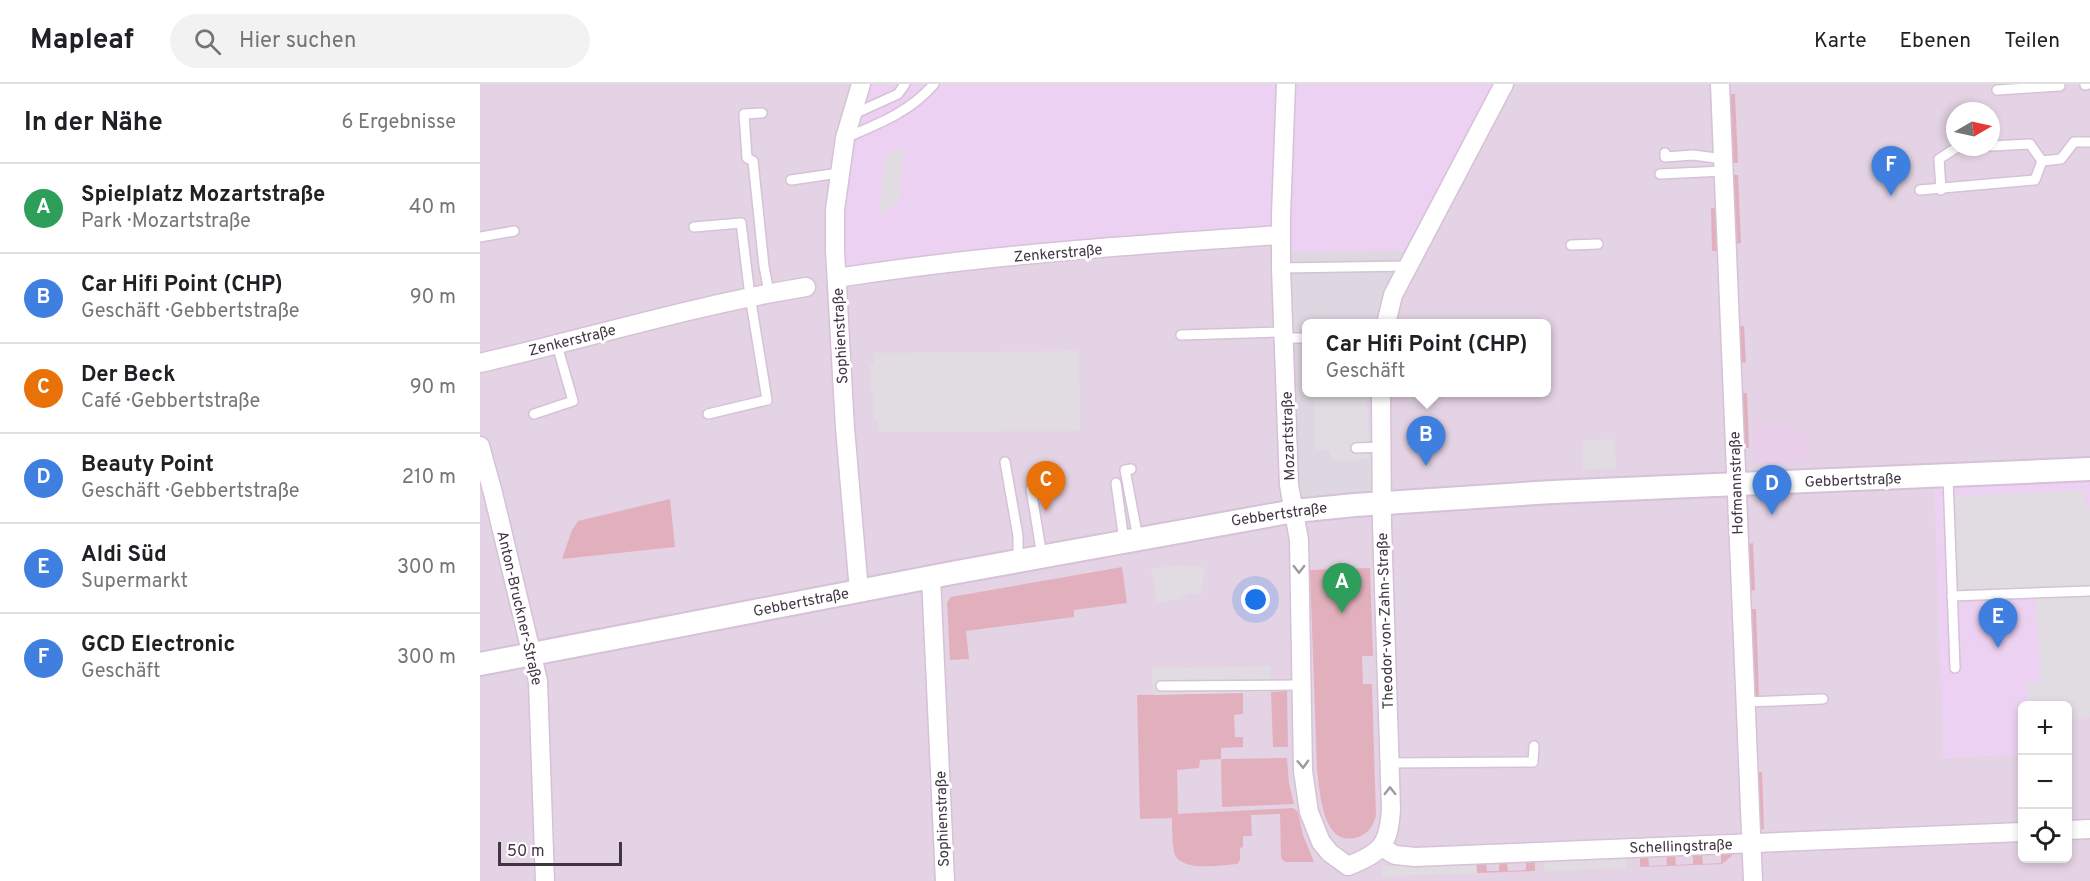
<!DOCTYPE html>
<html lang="de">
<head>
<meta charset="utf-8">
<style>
	:root { --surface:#fff; --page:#f2f2f2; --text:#202124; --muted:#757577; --line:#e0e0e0; --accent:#d93025 }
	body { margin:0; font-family:Overpass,sans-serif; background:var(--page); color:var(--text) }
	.controls { position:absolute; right:18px; bottom:18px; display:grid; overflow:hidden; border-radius:9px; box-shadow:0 3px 9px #0003 }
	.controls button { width:54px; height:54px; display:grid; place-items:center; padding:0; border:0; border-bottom:2px solid var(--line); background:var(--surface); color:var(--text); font:30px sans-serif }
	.compass { position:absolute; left:1466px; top:18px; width:54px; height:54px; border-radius:50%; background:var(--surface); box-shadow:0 3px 9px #0003; rotate:81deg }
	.scale { position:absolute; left:18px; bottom:15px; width:124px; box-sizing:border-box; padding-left:6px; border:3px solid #413542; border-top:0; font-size:16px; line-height:21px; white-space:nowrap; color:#413542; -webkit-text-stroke:4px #fff; paint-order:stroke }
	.you { position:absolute; left:776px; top:516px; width:21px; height:21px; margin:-15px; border:4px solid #fff; border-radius:50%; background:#1a73e8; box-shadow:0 0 0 9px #1a73e833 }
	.badge { display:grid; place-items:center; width:39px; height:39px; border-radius:50%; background:var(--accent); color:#fff; font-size:20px; font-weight:700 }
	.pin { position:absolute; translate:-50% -50px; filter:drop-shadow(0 2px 3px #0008) }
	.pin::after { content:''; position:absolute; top:32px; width:21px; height:18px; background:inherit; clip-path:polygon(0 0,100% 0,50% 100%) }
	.popup { position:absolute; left:822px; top:235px; width:249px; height:78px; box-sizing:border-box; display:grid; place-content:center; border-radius:9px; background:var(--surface); filter:drop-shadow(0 2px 4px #0005); font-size:20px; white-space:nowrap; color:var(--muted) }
	.popup b { font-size:22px; color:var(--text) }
	.popup::after { content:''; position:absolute; left:50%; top:100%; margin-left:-12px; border:12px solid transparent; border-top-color:var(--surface) }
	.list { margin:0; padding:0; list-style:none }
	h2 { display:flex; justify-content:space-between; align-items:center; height:78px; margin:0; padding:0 24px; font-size:26px }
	h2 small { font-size:20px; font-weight:400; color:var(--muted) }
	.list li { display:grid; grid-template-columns:39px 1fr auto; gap:18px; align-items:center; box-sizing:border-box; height:90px; padding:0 24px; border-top:2px solid var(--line) }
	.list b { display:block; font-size:22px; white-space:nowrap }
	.list p { margin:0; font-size:20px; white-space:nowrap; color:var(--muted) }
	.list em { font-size:20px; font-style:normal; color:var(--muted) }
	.icon { flex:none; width:33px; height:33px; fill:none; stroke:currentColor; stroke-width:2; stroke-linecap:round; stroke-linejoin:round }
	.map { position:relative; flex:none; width:1610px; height:797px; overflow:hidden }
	header { display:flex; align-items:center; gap:36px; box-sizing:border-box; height:84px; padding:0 30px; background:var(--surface); border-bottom:2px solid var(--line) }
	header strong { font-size:28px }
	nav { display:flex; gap:33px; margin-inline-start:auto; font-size:21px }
	.search { width:420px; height:54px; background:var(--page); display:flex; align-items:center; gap:15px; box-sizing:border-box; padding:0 21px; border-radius:33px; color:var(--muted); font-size:22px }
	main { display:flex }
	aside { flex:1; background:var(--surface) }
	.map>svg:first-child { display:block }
	.residential { fill:#e4d3e4; fill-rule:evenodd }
	.commercial { fill:#edd1f2 }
	.industrial { fill:#ded6e0 }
	.education { fill:#e9cfe9 }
	.green { fill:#e2b0bd }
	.parking { fill:#e1dce2 }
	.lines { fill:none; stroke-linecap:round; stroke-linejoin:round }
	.service-casing { stroke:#d5c2d6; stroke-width:12 }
	.minor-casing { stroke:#d5c2d6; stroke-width:21 }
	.tertiary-casing { stroke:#d5c2d6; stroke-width:26 }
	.service { stroke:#fff; stroke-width:9 }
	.minor { stroke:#fff; stroke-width:18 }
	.tertiary { stroke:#fff; stroke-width:22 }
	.oneway { stroke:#a09aa0 }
	.labels { text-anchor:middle; stroke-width:6; stroke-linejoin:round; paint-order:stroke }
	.street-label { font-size:15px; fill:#413542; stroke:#fff }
</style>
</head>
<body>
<header>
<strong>Mapleaf</strong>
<div class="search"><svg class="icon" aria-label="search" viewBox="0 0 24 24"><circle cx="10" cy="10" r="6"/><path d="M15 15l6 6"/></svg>Hier suchen</div>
<nav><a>Karte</a><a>Ebenen</a><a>Teilen</a></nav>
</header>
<main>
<aside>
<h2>In der Nähe<small>6 Ergebnisse</small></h2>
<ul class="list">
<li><span class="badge" style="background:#2e9e5b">A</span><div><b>Spielplatz Mozartstraße</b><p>Park · Mozartstraße</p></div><em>40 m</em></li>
<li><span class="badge" style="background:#3f7fe0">B</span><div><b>Car Hifi Point (CHP)</b><p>Geschäft · Gebbertstraße</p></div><em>90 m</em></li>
<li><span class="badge" style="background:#e8710a">C</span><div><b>Der Beck</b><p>Café · Gebbertstraße</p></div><em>90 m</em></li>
<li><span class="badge" style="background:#3f7fe0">D</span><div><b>Beauty Point</b><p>Geschäft · Gebbertstraße</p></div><em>210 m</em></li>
<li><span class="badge" style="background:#3f7fe0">E</span><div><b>Aldi Süd</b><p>Supermarkt</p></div><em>300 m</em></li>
<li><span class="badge" style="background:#3f7fe0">F</span><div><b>GCD Electronic</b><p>Geschäft</p></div><em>300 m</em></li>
</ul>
</aside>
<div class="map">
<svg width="1610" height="797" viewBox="0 0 1610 797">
	<rect width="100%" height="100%" fill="#f0e4f1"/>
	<!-- residential -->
	<path class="residential" d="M0 0H381L799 152 809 380 902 309 1066 308V240L904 239 1023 0H1610V388L1463 674 1542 670V774H1588V635L1610 634V797H0ZM1475 27H1511V63H1475Z"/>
	<!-- commercial -->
	<g class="commercial">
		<path d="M381 0H1023L933 167 800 168 799 152 356 191 357 92Z"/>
		<path d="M1610 388V634L1588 635V622H1542V670L1463 674 1454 393Z"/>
	</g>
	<!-- industrial -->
	<path class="industrial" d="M933 167 904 239 826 240V308L902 309 900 418 811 424 800 168Z"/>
	<!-- education -->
	<path class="education" d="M1309 337 1310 349 1328 348 1330 377 1275 380 1273 338Z"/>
	<!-- green -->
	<g class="green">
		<path d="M1250 10H1255L1258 79H1253Z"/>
		<path d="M1254 91H1258L1261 159 1256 160Z"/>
		<path d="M1231 124H1236L1238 167H1232Z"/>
		<path d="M1260 242H1264L1266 279 1261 278Z"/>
		<path d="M1262 309H1267L1269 364H1265Z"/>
		<path d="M190 415 195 463 82 475 92 446 98 437Z"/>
		<path d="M1273 459 1275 506 1270 507 1268 460Z"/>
		<path d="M642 483 647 519 594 526V533L486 547 489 575 470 576 467 518 471 513Z"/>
		<path d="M890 484 893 572H882L883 600H892L896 732C893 742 888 750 878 753 842 765 840 707 837 686L830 486Z"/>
		<path d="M1271 525H1276L1279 613H1274Z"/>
		<path d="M807 607 808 663H793L791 608Z"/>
		<path d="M763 609V630L754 631 755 653H763V663L741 664V675L807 674 809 699 814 720 742 723 741 675 720 676 719 684 697 686 698 730 813 724 818 728 823 751 834 778H805L801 774 800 730 771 731 772 752H763V763L760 764V776L757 780C741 781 699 789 694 768 692 757 692 745 692 734L660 735 657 611Z"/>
		<path d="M1277 688H1282L1284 745H1280Z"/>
		<path d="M1241 767 1253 771 1242 780 1160 783V771H1168L1169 782 1187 781 1186 770H1195L1196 781 1213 780V769L1222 768 1223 780 1241 779Z"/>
		<path d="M1046 776H1055V787L997 789 996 779 1006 778 1007 787H1019V778L1027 777 1028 787 1046 786Z"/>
	</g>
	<!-- parking -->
	<g class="parking">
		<path d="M424 62 419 119 398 130 407 70Z"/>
		<path d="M599 267 600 347 398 348V336H394V308H390V281H394V269Z"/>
		<path d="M834 309H887L889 375 851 376 850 366H835Z"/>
		<path d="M1134 355 1136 384 1103 386 1102 357Z"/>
		<path d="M1603 406 1604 421H1610V633L1588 634V622L1549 621 1548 599 1561 598 1556 515 1479 518 1474 412Z"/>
		<path d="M698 481 725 483 721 510 709 509 700 515 677 518 671 485Z"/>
		<path d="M790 582 791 608 673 611 672 585Z"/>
		<path d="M1145 772 1146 784 1065 787 1064 775Z"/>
		<path d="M996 779 997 789 902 792V782Z"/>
	</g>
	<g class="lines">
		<defs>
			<g id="service">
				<path d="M1605 1 1610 0"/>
				<path d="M1517 6 1580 2"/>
				<path d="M282 29 264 30 267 74 273 77 284 182 289 209"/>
				<path d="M374 30 418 10 425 0"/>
				<path d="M365 54C398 40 430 28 454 0"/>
				<path d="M1511 62 1550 60 1562 77 1581 75 1594 58H1610"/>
				<path d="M1185 69V73L1213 71 1244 75"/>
				<path d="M1180 90 1244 87"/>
				<path d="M311 96 359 89"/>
				<path d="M1440 106 1555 96 1562 77"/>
				<path d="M1461 106 1459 75 1476 64 1487 63"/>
				<path d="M214 143 261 139 270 212 287 316 228 330"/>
				<path d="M0 153 34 147"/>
				<path d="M1091 161 1118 160"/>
				<path d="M801 184 929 182"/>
				<path d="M701 251 802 248"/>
				<path d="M803 254H826"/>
				<path d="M54 330 93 317 77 261"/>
				<path d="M876 364 902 363"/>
				<path d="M525 378 538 452V477"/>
				<path d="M651 385 645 386 658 454"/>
				<path d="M1468 393 1475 584"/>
				<path d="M636 399 644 457"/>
				<path d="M551 405 562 472"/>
				<path d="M1472 512 1610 507"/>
				<path d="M681 602 822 601"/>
				<path d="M1265 618 1343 615"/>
				<path d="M909 679 1053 678 1054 662"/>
			</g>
			<g id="minor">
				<path d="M806 0 801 131V184L809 401 819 456 823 687 829 728 841 758 850 769 868 782"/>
				<path d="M1240 0 1273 797"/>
				<path d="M357 194C503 171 652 161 800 151"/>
				<path d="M906 240 913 211 1024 0"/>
				<path d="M0 279C109 254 215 221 326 203"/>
				<path d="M0 362 13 409 58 597 65 797"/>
				<path d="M451 493 465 797"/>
				<path d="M379 507 365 344 355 166V126L365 54 381 0"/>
				<path d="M1588 746 1610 745"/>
				<path d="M901 763 915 771 935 773 1542 748"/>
				<path d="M868 782C901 769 909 761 911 725L902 441 901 308"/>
			</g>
			<path id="tertiary" d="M0 580 472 489 814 427 875 421 1072 408 1610 385"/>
		</defs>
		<!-- service casing -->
		<use href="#service" class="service-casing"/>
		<!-- minor casing -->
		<use href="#minor" class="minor-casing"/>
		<!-- tertiary casing -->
		<use href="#tertiary" class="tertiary-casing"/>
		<!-- service -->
		<use href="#service" class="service"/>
		<!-- minor -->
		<use href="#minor" class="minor"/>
		<!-- tertiary -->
		<use href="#tertiary" class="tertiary"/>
	</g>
	<!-- one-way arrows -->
	<defs><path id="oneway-chevron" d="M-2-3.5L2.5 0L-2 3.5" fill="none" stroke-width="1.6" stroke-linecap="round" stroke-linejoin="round" transform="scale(1.5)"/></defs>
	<g class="oneway">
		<use href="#oneway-chevron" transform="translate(819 485) rotate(89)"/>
		<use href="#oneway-chevron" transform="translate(823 680) rotate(88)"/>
		<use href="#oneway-chevron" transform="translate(910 707) rotate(-91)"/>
	</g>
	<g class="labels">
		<!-- street labels -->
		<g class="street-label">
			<text transform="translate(578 169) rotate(-5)" y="5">Zenkerstraße</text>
			<text transform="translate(360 252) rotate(-93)" y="5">Sophienstraße</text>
			<text transform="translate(92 256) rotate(-14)" y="5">Zenkerstraße</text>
			<text transform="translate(808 352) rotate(-92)" y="5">Mozartstraße</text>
			<text transform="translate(1373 396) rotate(-2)" y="5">Gebbertstraße</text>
			<text transform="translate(1256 399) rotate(-92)" y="5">Hofmannstraße</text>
			<text transform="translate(799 430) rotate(-8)" y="5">Gebbertstraße</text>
			<text transform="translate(321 518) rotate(-11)" y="5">Gebbertstraße</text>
			<text transform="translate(40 524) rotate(77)" y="5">Anton-Bruckner-Straße</text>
			<text transform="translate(905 537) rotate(-92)" y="5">Theodor-von-Zahn-Straße</text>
			<text transform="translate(462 735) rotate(-92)" y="5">Sophienstraße</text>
			<text transform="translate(1201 762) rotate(-2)" y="5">Schellingstraße</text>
		</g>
	</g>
</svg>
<div class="controls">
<button>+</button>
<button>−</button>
<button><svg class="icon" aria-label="locate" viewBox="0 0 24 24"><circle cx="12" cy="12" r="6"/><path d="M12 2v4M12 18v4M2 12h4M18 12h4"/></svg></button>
</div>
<svg class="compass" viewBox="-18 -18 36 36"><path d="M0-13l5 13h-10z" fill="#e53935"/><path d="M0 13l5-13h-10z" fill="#757577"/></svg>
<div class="scale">50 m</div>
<div class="you"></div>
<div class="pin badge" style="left:862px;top:529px;background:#2e9e5b">A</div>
<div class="pin badge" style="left:946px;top:382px;background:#3f7fe0">B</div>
<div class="popup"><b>Car Hifi Point (CHP)</b>Geschäft</div>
<div class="pin badge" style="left:566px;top:427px;background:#e8710a">C</div>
<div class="pin badge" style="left:1292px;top:431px;background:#3f7fe0">D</div>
<div class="pin badge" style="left:1518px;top:564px;background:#3f7fe0">E</div>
<div class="pin badge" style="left:1411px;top:112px;background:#3f7fe0">F</div>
</div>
</main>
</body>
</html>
